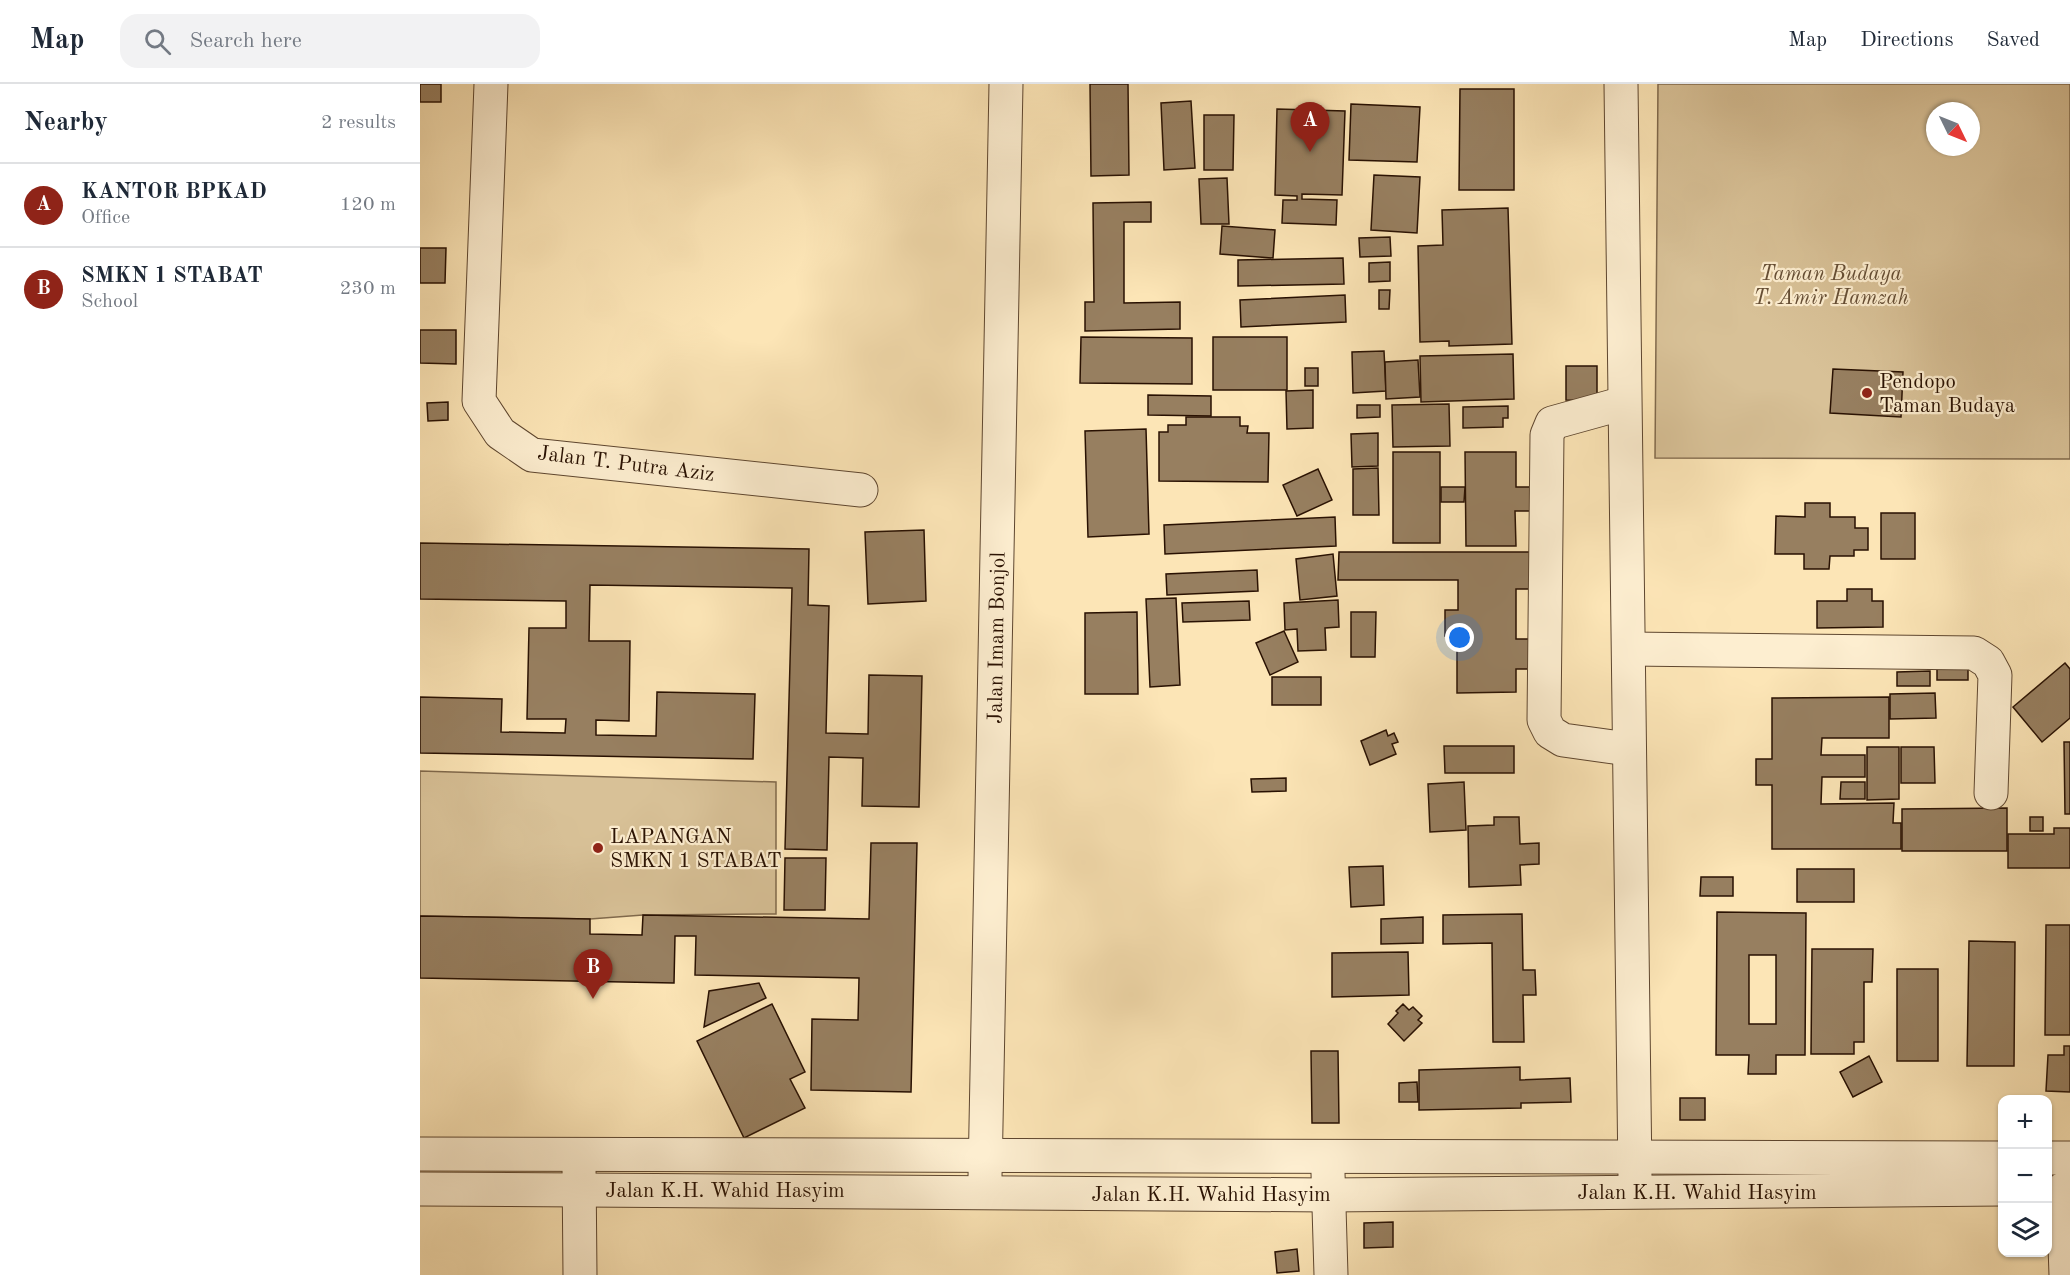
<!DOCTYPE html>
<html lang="en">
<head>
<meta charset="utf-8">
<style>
	:root { --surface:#fff; --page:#f2f2f3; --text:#1f2937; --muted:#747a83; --line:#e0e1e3; --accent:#8f2418 }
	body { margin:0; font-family:"Old Standard TT",serif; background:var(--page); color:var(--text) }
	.controls { position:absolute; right:18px; bottom:18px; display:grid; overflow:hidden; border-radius:12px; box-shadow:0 2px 4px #0004 }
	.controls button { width:54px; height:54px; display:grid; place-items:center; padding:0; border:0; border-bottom:2px solid var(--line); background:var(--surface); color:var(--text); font:30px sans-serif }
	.compass { position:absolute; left:1506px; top:18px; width:54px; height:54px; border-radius:50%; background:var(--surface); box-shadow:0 2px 4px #0004; rotate:133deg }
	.you { position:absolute; left:1040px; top:554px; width:21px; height:21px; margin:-15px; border:4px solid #fff; border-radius:50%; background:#1a73e8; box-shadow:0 0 0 9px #1a73e833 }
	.badge { display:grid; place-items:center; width:39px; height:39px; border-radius:50%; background:var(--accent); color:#fff; font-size:20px; font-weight:700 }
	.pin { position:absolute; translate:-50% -50px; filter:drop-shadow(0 2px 3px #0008) }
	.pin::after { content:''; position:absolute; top:32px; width:21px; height:18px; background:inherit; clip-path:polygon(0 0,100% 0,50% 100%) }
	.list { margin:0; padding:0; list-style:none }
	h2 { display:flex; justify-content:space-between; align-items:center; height:78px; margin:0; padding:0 24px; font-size:26px }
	h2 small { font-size:20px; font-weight:400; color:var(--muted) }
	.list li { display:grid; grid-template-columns:39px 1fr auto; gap:18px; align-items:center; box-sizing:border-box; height:84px; padding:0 24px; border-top:2px solid var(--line) }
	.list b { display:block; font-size:22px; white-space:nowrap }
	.list p { margin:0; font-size:20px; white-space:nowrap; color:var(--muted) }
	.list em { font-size:20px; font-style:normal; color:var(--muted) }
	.icon { flex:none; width:33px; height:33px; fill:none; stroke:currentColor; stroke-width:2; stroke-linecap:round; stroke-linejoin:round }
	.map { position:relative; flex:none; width:1650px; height:1191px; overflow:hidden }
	header { display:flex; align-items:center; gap:36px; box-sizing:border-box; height:84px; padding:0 30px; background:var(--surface); border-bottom:2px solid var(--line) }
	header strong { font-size:28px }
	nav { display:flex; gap:33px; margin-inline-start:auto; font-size:21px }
	.search { width:420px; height:54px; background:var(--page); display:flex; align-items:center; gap:15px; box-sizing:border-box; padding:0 21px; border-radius:18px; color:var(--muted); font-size:22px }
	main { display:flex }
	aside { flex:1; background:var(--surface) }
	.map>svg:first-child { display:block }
	.green { fill:#d8c197; stroke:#80694c; stroke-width:1.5; fill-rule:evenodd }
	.building { fill:#977f60; stroke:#291102; stroke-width:1.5; fill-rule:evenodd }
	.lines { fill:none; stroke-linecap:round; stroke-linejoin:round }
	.minor-casing { stroke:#5e462f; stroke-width:35 }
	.minor { stroke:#fdeed0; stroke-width:33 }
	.poi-dot { fill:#8f2418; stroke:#fdeed0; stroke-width:2 }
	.labels { text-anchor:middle; stroke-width:4.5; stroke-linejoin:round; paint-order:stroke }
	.park-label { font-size:21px; font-style:italic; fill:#664f36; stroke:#fdeed0 }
	.poi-label { font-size:21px; fill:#291102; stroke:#fdeed0; text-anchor:start }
	.street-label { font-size:21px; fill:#291102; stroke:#fdeed0 }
</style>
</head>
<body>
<header>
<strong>Map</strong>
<div class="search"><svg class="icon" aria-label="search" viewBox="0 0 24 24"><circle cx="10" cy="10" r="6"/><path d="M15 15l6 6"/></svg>Search here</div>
<nav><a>Map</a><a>Directions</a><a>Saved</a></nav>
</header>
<main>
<aside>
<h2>Nearby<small>2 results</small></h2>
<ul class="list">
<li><span class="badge">A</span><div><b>KANTOR BPKAD</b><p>Office</p></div><em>120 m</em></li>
<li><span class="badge">B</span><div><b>SMKN 1 STABAT</b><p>School</p></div><em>230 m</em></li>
</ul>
</aside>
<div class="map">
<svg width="1650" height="1191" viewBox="0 0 1650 1191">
	<rect width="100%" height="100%" fill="#fce5b6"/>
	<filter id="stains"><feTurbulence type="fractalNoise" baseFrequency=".00333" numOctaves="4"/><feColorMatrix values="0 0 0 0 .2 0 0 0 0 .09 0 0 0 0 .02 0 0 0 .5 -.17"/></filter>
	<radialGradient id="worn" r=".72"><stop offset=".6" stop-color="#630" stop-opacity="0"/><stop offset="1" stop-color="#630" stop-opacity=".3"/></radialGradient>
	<!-- green -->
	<g class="green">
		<path d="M1238 0H1650V375L1235 374ZM1515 27H1551V63H1515Z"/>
		<path d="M0 687 356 698V830L223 831 170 835 0 832Z"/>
	</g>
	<!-- building -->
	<g class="building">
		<rect x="0" y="0" width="21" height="18"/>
		<path d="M670 0H708L709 91 671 92Z"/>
		<path d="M1040 5H1094V106H1039Z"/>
		<path d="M771 17 775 84 744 86 741 19Z"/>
		<path d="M931 20 1000 23 997 78 929 76Z"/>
		<path d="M857 25 925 27 922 111 882 110V115L917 116 916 141 862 139 863 116H877V112L855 111Z"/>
		<path d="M784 31H814L813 86H784Z"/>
		<path d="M954 91 1000 93 997 149 951 146Z"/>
		<path d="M807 94 809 140H781L779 95Z"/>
		<path d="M731 118V138H704V219L760 218V245L665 247V218H674L673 119Z"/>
		<path d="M1088 124 1092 260 1029 262V257L1000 258 998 162 1023 161 1022 126Z"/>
		<path d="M802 142 855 146 853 174 800 170Z"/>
		<path d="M970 153 971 172 940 173 939 154Z"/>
		<path d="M0 164H26L25 199H0Z"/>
		<path d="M923 174 924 200 818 202V176Z"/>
		<path d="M970 178V197L949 198V179Z"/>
		<path d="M959 206H970L969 225H959Z"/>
		<path d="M925 211 926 238 821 243 820 216Z"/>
		<path d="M0 246H36V280L0 279Z"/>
		<path d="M661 253 772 254V300L660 299Z"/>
		<rect x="793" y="253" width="74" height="53"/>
		<path d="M964 267 966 307 933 309 932 268Z"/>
		<path d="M1093 270 1094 315 1001 318 1000 272Z"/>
		<path d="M998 276 1000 313 966 315 965 278Z"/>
		<path d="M1146 282H1177V317L1146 316Z"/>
		<rect x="885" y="284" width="13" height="18"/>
		<path d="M1413 285 1483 288 1481 333 1410 329Z"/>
		<path d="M893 306V344L867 345 866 307Z"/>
		<path d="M728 311 791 312V332L728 331Z"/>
		<path d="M28 318V336L8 337 7 319Z"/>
		<path d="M1029 320 1030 362 973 363 972 321Z"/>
		<path d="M937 321H960V333L937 334Z"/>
		<path d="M1088 322V334H1083V343L1043 344V323Z"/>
		<path d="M766 333H820V342H828L827 349H849L848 398 739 397V348H748V341H766Z"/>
		<path d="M726 345 729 450 668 453 665 347Z"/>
		<path d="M958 349V382L932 383 931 350Z"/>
		<rect x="973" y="368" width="47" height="91"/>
		<path d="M1045 368H1096V403H1114V427H1095L1096 462H1046Z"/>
		<path d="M958 384 959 431H933V385Z"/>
		<path d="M898 385 912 416 877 432 863 401Z"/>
		<path d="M1021 403H1045L1044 418H1021Z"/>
		<path d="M1385 419H1410V433H1435V444H1448V466H1434V472H1410L1409 485H1384V470H1355L1356 432 1385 433Z"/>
		<rect x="1461" y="429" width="34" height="46"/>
		<path d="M915 433 916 462 745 470 744 441Z"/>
		<path d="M504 446 506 517 448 520 445 448Z"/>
		<path d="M0 459 389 465 388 521 409 522 406 649 448 650 449 591 502 592 499 723 442 722 443 674 409 673 407 766 365 765 372 504 170 501 169 557H210L209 637 176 636V651L236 652 237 608 335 610 333 675 0 669V613L82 615 81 648 145 649 146 635H107L109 544H146V517L0 515Z"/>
		<path d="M919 468H1115L1114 505H1096V555H1116L1115 585H1096V608L1037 609V552H1025V526H1038V496H918Z"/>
		<path d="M913 470 917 512 880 516 876 475Z"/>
		<path d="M837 486 838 507 747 511 746 490Z"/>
		<path d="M1427 505H1452V517H1463V543L1397 544V517H1427Z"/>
		<path d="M756 514 760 601 730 603 726 515Z"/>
		<path d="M918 516 919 543 905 544 906 566 878 567 877 545 865 546 864 519Z"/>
		<path d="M829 517 830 536 763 538 762 519Z"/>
		<path d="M717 528 718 610H665V529Z"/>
		<path d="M931 528H956L955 573H931Z"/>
		<path d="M864 547 878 578 850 591 836 559Z"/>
		<path d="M1548 573V596H1517V574Z"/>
		<path d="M1645 579 1650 585V634L1622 658 1593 623Z"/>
		<path d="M1510 587V602H1477V588Z"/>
		<rect x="852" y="593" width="49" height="28"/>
		<path d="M1515 609 1516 634 1470 635V610Z"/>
		<path d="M1469 613V654H1402L1401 671H1445V693H1402L1401 720 1474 719 1473 739H1481V765H1352V701H1336V675H1352V614Z"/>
		<path d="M966 646 968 652 974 649 978 658 972 660 976 670 950 681 941 657Z"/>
		<path d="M1644 658H1650V730H1645Z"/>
		<path d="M1024 662H1094V689H1025Z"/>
		<path d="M1447 663H1479V715L1447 716Z"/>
		<path d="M1481 663H1514L1515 699H1481Z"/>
		<path d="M866 694V707L832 708 831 695Z"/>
		<path d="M1044 698 1046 746 1010 748 1008 700Z"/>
		<path d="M1421 698H1445V715H1420Z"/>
		<path d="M1587 724V767H1482V725Z"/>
		<path d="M1074 733H1099L1100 760 1119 759V780L1100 781 1101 801 1049 803 1048 742 1074 741Z"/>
		<rect x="1610" y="733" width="13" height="14"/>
		<path d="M1634 744H1650V784H1588V750H1634Z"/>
		<path d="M451 759H497L491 1008 391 1006 392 935 438 936 439 894 275 891 276 852H255L254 899 0 894V832L170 835V850L222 851 223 831 449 835Z"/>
		<path d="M365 774H406L405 826H364Z"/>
		<path d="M963 782 964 821 931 823 929 783Z"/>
		<rect x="1377" y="785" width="57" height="33"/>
		<path d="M1281 793H1313V812H1280Z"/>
		<path d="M1297 828 1386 829 1385 971H1356V990H1328L1329 971H1296ZM1329 871H1356V940H1329Z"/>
		<path d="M1102 830 1103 886H1115L1116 911H1103L1104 958H1073L1072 859 1023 860V831Z"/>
		<path d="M1003 833V859L961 860V835Z"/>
		<path d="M1626 841H1650V951H1625Z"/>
		<path d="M1549 857 1595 858 1594 982H1547Z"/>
		<path d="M1392 865H1453L1452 898H1444V958H1434V970H1391Z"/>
		<path d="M988 868 989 911 912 913V869Z"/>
		<rect x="1477" y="885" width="41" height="92"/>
		<path d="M339 899 346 914 284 943 289 907Z"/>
		<path d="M352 920 385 988 370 995 385 1024 324 1054 277 957Z"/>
		<path d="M983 920 989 926 993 923 1002 932 998 936 1002 939 984 957 968 940 978 929 976 927Z"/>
		<path d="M1644 962H1650V1008L1626 1007 1628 971H1644Z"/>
		<path d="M891 967H918L919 1039H892Z"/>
		<path d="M1449 972 1462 998 1433 1013 1420 988Z"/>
		<path d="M1100 983V996L1150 994 1151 1018 1101 1019V1024L999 1026V986Z"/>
		<path d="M997 998 998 1018H979V999Z"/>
		<rect x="1260" y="1014" width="25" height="22"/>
		<path d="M973 1138V1163L944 1164V1139Z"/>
		<path d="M877 1165 879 1187 857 1189 855 1168Z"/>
	</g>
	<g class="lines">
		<defs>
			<g id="minor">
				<path d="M71 0 59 317 80 349 112 371 441 406"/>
				<path d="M1201 0 1215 1093"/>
				<path d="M1204 319 1132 339 1127 351 1124 636 1130 648 1143 656 1208 665"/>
				<path d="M1209 565 1554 569 1568 578 1575 591 1571 709"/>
				<path d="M0 1070 1582 1074"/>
				<path d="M1628 1074H1650"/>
				<path d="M159 1082 160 1191"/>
				<path d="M908 1089 911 1191"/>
				<path d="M565 1093 586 0"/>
				<path d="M0 1105 907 1111 1582 1105"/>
				<path d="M1643 1105 1646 1191"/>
			</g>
		</defs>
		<!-- minor casing -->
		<use href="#minor" class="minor-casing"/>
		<!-- minor -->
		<use href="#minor" class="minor"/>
	</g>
	<!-- markers -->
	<g class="poi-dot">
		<circle cx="1447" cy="309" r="6"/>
		<circle cx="178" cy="764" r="6"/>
	</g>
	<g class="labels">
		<!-- park labels -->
		<g class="park-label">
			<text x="1411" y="196">Taman Budaya<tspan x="1411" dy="24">T. Amir Hamzah</tspan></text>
		</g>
		<!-- poi labels -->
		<g class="poi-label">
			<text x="1459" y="304">Pendopo<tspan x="1459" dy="24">Taman Budaya</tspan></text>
			<text x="190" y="759">LAPANGAN<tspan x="190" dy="24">SMKN 1 STABAT</tspan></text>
		</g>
		<!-- street labels -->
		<g class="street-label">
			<text transform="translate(206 379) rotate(7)" y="7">Jalan T. Putra Aziz</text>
			<text transform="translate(576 554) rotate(-89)" y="7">Jalan Imam Bonjol</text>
			<text x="305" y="1113">Jalan K.H. Wahid Hasyim</text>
			<text x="1277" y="1115">Jalan K.H. Wahid Hasyim</text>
			<text x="791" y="1117">Jalan K.H. Wahid Hasyim</text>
		</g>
	</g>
	<rect width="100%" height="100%" filter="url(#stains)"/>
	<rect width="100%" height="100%" fill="url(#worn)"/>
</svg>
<div class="controls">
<button>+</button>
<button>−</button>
<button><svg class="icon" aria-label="layers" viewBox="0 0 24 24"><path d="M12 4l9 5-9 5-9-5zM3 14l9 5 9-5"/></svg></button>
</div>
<svg class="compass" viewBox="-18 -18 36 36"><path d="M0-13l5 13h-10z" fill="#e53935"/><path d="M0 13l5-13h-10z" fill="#747a83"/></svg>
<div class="you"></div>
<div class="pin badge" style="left:890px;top:68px">A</div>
<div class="pin badge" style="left:173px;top:915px">B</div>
</div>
</main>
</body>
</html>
